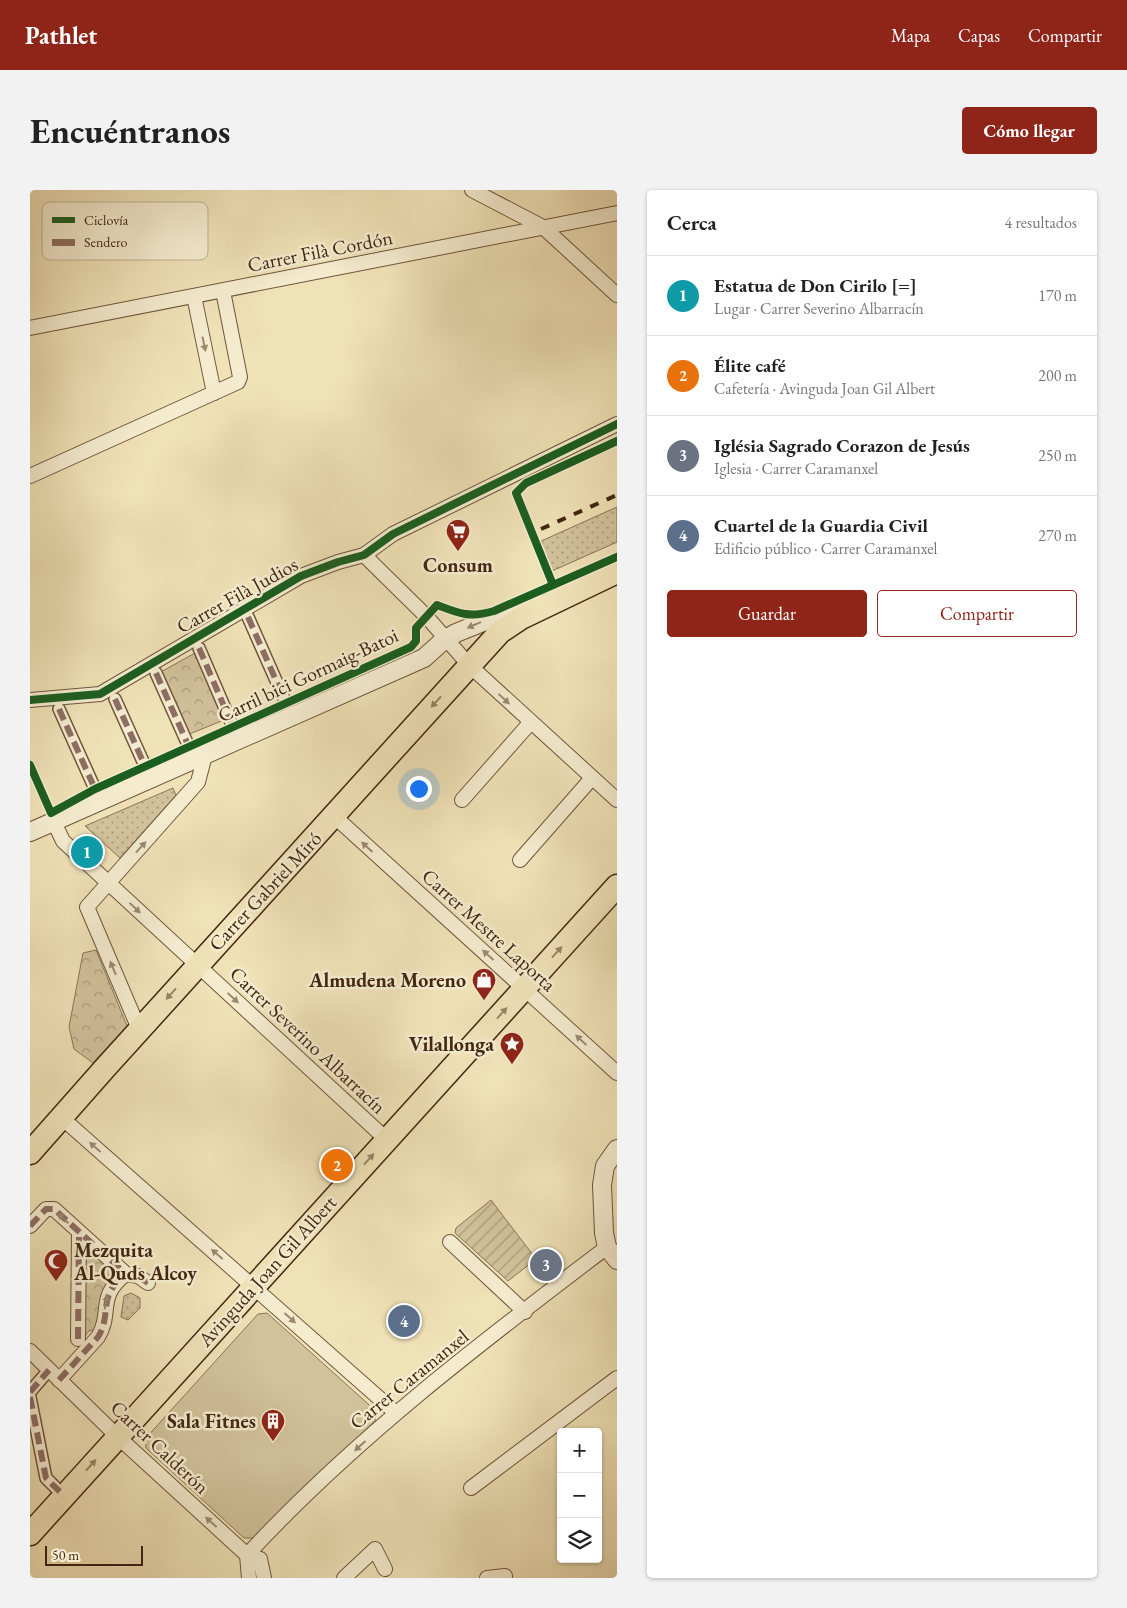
<!DOCTYPE html>
<html lang="es">
<head>
<meta charset="utf-8">
<style>
	:root { --surface:#fff; --page:#f2f2f2; --text:#222; --muted:#767676; --line:#e0e0e0; --accent:#8f2418 }
	body { margin:0; font-family:"EB Garamond",serif; background:var(--page); color:var(--text) }
	.controls { position:absolute; right:15px; bottom:15px; display:grid; overflow:hidden; border-radius:5px; box-shadow:0 1px 4px #0004 }
	.controls button { width:45px; height:45px; display:grid; place-items:center; padding:0; border:0; border-bottom:1px solid var(--line); background:var(--surface); color:var(--text); font:25px sans-serif }
	.scale { position:absolute; left:15px; bottom:12px; width:98px; box-sizing:border-box; padding-left:5px; border:2px solid #422612; border-top:0; font-size:14px; line-height:18px; white-space:nowrap; color:#422612; -webkit-text-stroke:4px #f5ecd0; paint-order:stroke }
	.you { position:absolute; left:388px; top:598px; width:18px; height:18px; margin:-12px; border:4px solid #fff; border-radius:50%; background:#1a73e8; box-shadow:0 0 0 8px #1a73e833 }
	.badge { display:grid; place-items:center; width:32px; height:32px; border-radius:50%; background:var(--accent); color:#fff; font-size:16px; font-weight:700 }
	.pin { position:absolute; translate:-50% -50%; border:2px solid #fff; box-shadow:0 1px 5px #0006 }
	.list { margin:0; padding:0; list-style:none }
	h2 { display:flex; justify-content:space-between; align-items:center; height:65px; margin:0; padding:0 20px; font-size:21px }
	h2 small { font-size:16px; font-weight:400; color:var(--muted) }
	.list li { display:grid; grid-template-columns:32px 1fr auto; gap:15px; align-items:center; box-sizing:border-box; height:80px; padding:0 20px; border-top:1px solid var(--line) }
	.list b { display:block; font-size:19px; white-space:nowrap }
	.list p { margin:0; font-size:16px; white-space:nowrap; color:var(--muted) }
	.list em { font-size:16px; font-style:normal; color:var(--muted) }
	.actions { display:flex; gap:10px; padding:15px 20px }
	.actions a { flex:1; padding:11px 0; border:1px solid var(--accent); border-radius:5px; text-align:center; font-size:18px; color:var(--accent) }
	.actions .main { background:var(--accent); color:#fff }
	.icon { flex:none; width:28px; height:28px; fill:none; stroke:currentColor; stroke-width:2; stroke-linecap:round; stroke-linejoin:round }
	.map { position:relative; flex:none; width:587px; height:1388px; overflow:hidden; border-radius:5px }
	header { display:flex; align-items:center; gap:30px; box-sizing:border-box; height:70px; padding:0 25px; background:var(--accent); color:#fff }
	header strong { font-size:24px }
	nav { display:flex; gap:28px; margin-inline-start:auto; font-size:18px }
	.intro { display:flex; align-items:center; justify-content:space-between; box-sizing:border-box; height:120px; padding:0 30px }
	h1 { margin:0; font-size:35px }
	.button { padding:12px 22px; border-radius:5px; background:var(--accent); color:#fff; font-size:18px; font-weight:700 }
	main { display:flex; gap:30px; padding:0 30px }
	aside { flex:1; background:var(--surface); border-radius:5px; box-shadow:0 1px 4px #0004 }
	.map>svg:first-child { display:block }
	.grass { fill:url(#grass-dots); stroke:#8a7456 }
	.park { fill:url(#park-crowns); stroke:#8a7456 }
	.garden { fill:url(#garden-furrows); stroke:#8a7456 }
	.pitch { fill:#d2c29b; stroke:#8a7456 }
	.lines { fill:none; stroke-linecap:round; stroke-linejoin:round }
	.pedestrian-casing { stroke:#6e553b; stroke-width:14 }
	.minor-casing { stroke:#6e553b; stroke-width:16 }
	.tertiary-casing { stroke:#6e553b; stroke-width:20 }
	.primary-casing { stroke:#422612; stroke-width:25 }
	.pedestrian { stroke:#f5ecd0; stroke-width:11 }
	.minor { stroke:#f5ecd0; stroke-width:14 }
	.tertiary { stroke:#f5ecd0; stroke-width:18 }
	.primary { stroke:#f0e2b7; stroke-width:22 }
	.rail { stroke:#422612; stroke-width:4; stroke-dasharray:9 9; stroke-linecap:butt }
	.quiet { stroke:#8d6e63; stroke-width:6; stroke-dasharray:12 6; stroke-linecap:butt }
	.cycleway-casing { stroke:#f5ecd0; stroke-width:11 }
	.cycleway { stroke:#1b5e20; stroke-width:8 }
	.oneway { fill:#9c8971 }
	.oneway2 { fill:#998464 }
	.labels { text-anchor:middle; stroke-width:5; stroke-linejoin:round; paint-order:stroke }
	.street-label { font-size:20px; fill:#422612; stroke:#f5ecd0 }
	.poi-label { font-size:20px; font-weight:bold; fill:#422612; stroke:#f5ecd0; text-anchor:end }
	.key { fill:#f5ecd0; stroke:#bfb197; stroke-width:1 }
	.key-label { font-size:14px; fill:#422612 }
</style>
</head>
<body>
<header>
<strong>Pathlet</strong>
<nav><a>Mapa</a><a>Capas</a><a>Compartir</a></nav>
</header>
<div class="intro"><h1>Encuéntranos</h1><a class="button">Cómo llegar</a></div>
<main>
<div class="map">
<svg width="587" height="1388" viewBox="0 0 587 1388">
	<defs>
		<pattern id="grass-dots" width="8" height="8" patternUnits="userSpaceOnUse" patternTransform="scale(1.25)"><rect width="8" height="8" fill="#d2c29b"/><path d="M2 2h.1M6 6h.1" fill="none" stroke="#ac9d7d" stroke-width="1.8" stroke-linecap="round"/></pattern>
		<pattern id="park-crowns" width="20" height="18" patternUnits="userSpaceOnUse" patternTransform="scale(1.25)"><rect width="20" height="18" fill="#d2c29b"/><path d="M2 6a3 3 0 1 1 6 0M12 15a3 3 0 1 1 6 0" fill="none" stroke="#ac9d7d"/></pattern>
		<pattern id="garden-furrows" width="10" height="10" patternUnits="userSpaceOnUse" patternTransform="scale(1.25)"><rect width="10" height="10" fill="#d2c29b"/><path d="M-1 1l2-2M0 10L10 0M9 11l2-2" fill="none" stroke="#ac9d7d"/></pattern>
	</defs>
	<rect width="100%" height="100%" fill="#f0e2b7"/>
	<filter id="stains"><feTurbulence type="fractalNoise" baseFrequency=".004" numOctaves="4"/><feColorMatrix values="0 0 0 0 .2 0 0 0 0 .09 0 0 0 0 .02 0 0 0 .5 -.17"/></filter>
	<radialGradient id="worn" r=".72"><stop offset=".6" stop-color="#630" stop-opacity="0"/><stop offset="1" stop-color="#630" stop-opacity=".3"/></radialGradient>
	<!-- grass -->
	<g class="grass">
		<path d="M587 317V352L522 381 509 352Z"/>
		<path d="M143 598 146 605 90 668 55 636Z"/>
		<path d="M101 1103 110 1108V1118L98 1130 91 1127 94 1106Z"/>
	</g>
	<!-- park -->
	<g class="park">
		<path d="M165 463 194 530 157 545 129 483Z"/>
		<path d="M66 760 97 836 63 873 44 859 39 837 53 763Z"/>
		<path d="M56 1059 61 1060 84 1081 85 1087 65 1142 60 1140 53 1148Z"/>
	</g>
	<!-- garden -->
	<path class="garden" d="M461 1010 506 1069 478 1091 425 1043 426 1038Z"/>
	<!-- pitch -->
	<path class="pitch" d="M237 1123 346 1221 345 1231 224 1348H214L116 1258 115 1249 228 1124Z"/>
	<g class="lines">
		<defs>
			<g id="pedestrian">
				<path d="M218 427 256 513"/>
				<path d="M169 458 203 537"/>
				<path d="M126 483 159 557"/>
				<path d="M85 509 115 576"/>
				<path d="M29 519 65 599"/>
				<path d="M0 1202 19 1180"/>
				<path d="M0 1207 16 1288 34 1306"/>
			</g>
			<g id="minor">
				<path d="M442 0 513 37 587 105"/>
				<path d="M164 106 184 203"/>
				<path d="M0 138 587 23"/>
				<path d="M0 286 208 192 210 187 193 101"/>
				<path d="M334 365 396 426 439 475 587 610"/>
				<path d="M0 510 70 504 271 386 308 372 334 365 363 344 587 234"/>
				<path d="M432 610 500 533"/>
				<path d="M304 626 587 883"/>
				<path d="M24 632 33 651 356 949"/>
				<path d="M490 670 562 588"/>
				<path d="M109 839 57 717 168 592 175 565"/>
				<path d="M32 928 366 1223"/>
				<path d="M0 1036 16 1019H24L96 1084 108 1086 118 1093"/>
				<path d="M420 1052 495 1122"/>
				<path d="M48 1149 49 1043"/>
				<path d="M0 1161 87 1246 217 1365"/>
				<path d="M29 1190 68 1147C83 1122 66 1107 96 1084"/>
				<path d="M441 1298 587 1188"/>
				<path d="M217 1365C324 1249 452 1152 577 1057"/>
				<path d="M217 1365 230 1369 234 1388"/>
				<path d="M217 1365 219 1388"/>
				<path d="M314 1388 345 1359 355 1379"/>
				<path d="M457 1388 475 1386"/>
			</g>
			<g id="tertiary">
				<path d="M0 642 394 468 414 450 426 443 505 411"/>
				<path d="M587 959 575 976 572 995 574 1043 577 1057 587 1070"/>
			</g>
			<g id="primary">
				<path d="M0 963 75 878 470 442 491 428 587 382"/>
				<path d="M0 1344 587 696"/>
			</g>
		</defs>
		<!-- pedestrian casing -->
		<use href="#pedestrian" class="pedestrian-casing"/>
		<!-- minor casing -->
		<use href="#minor" class="minor-casing"/>
		<!-- tertiary casing -->
		<use href="#tertiary" class="tertiary-casing"/>
		<!-- primary casing -->
		<use href="#primary" class="primary-casing"/>
		<!-- pedestrian -->
		<use href="#pedestrian" class="pedestrian"/>
		<!-- minor -->
		<use href="#minor" class="minor"/>
		<!-- tertiary -->
		<use href="#tertiary" class="tertiary"/>
		<!-- primary -->
		<use href="#primary" class="primary"/>
		<!-- rail -->
		<path class="rail" d="M511 339 587 305"/>
		<!-- quiet -->
		<g class="quiet">
			<path d="M218 427 256 513"/>
			<path d="M169 458 203 537"/>
			<path d="M126 483 159 557"/>
			<path d="M85 509 115 576"/>
			<path d="M29 519 65 599"/>
			<path d="M0 1036 16 1019H24L96 1084 108 1086 118 1093"/>
			<path d="M48 1149 49 1043"/>
			<path d="M29 1190 68 1147C83 1122 66 1107 96 1084"/>
			<path d="M0 1202 19 1180"/>
			<path d="M0 1207 16 1288 34 1306"/>
		</g>
		<defs>
			<g id="cycleway">
				<path d="M523 395 486 303 496 293 587 251"/>
				<path d="M0 510 70 504 271 386 308 372 334 365 363 344 587 234"/>
				<path d="M0 575 21 623 65 599 381 457 386 451V438L407 415C430 424 440 428 464 421L587 367"/>
			</g>
		</defs>
		<!-- cycleway casing -->
		<use href="#cycleway" class="cycleway-casing"/>
		<!-- cycleway -->
		<use href="#cycleway" class="cycleway"/>
	</g>
	<!-- one-way arrows -->
	<defs><path id="oneway-solid" d="M-6-.8H1V-3.2L6.5 0L1 3.2V.8H-6Z" transform="scale(1.25)"/></defs>
	<g class="oneway">
		<use href="#oneway-solid" transform="translate(174 154) rotate(78)"/>
		<use href="#oneway-solid" transform="translate(444 435) rotate(157)"/>
		<use href="#oneway-solid" transform="translate(474 509) rotate(43)"/>
		<use href="#oneway-solid" transform="translate(111 657) rotate(-48)"/>
		<use href="#oneway-solid" transform="translate(337 657) rotate(-138)"/>
		<use href="#oneway-solid" transform="translate(105 718) rotate(43)"/>
		<use href="#oneway-solid" transform="translate(458 765) rotate(-138)"/>
		<use href="#oneway-solid" transform="translate(83 778) rotate(-113)"/>
		<use href="#oneway-solid" transform="translate(203 808) rotate(43)"/>
		<use href="#oneway-solid" transform="translate(551 850) rotate(-137)"/>
		<use href="#oneway-solid" transform="translate(65 957) rotate(-139)"/>
		<use href="#oneway-solid" transform="translate(33 1028) rotate(-136)"/>
		<use href="#oneway-solid" transform="translate(187 1064) rotate(-139)"/>
		<use href="#oneway-solid" transform="translate(76 1112) rotate(-79)"/>
		<use href="#oneway-solid" transform="translate(260 1128) rotate(42)"/>
		<use href="#oneway-solid" transform="translate(330 1256) rotate(138)"/>
		<use href="#oneway-solid" transform="translate(181 1332) rotate(-138)"/>
	</g>
	<g class="oneway2">
		<use href="#oneway-solid" transform="translate(406 512) rotate(132)"/>
		<use href="#oneway-solid" transform="translate(527 762) rotate(-48)"/>
		<use href="#oneway-solid" transform="translate(141 804) rotate(132)"/>
		<use href="#oneway-solid" transform="translate(472 823) rotate(-48)"/>
		<use href="#oneway-solid" transform="translate(339 969) rotate(-48)"/>
		<use href="#oneway-solid" transform="translate(61 1275) rotate(-48)"/>
	</g>
	<!-- icons -->
	<defs>
		<symbol id="supermarket-pin" viewBox="-11 -11 22 30"><path d="M0 17L-7.5 6A9.5 9.5 0 1 1 7.5 6Z" fill="#8f2418" stroke="#f5ecd0"/><path d="M-6-5.5h2.5l.6 2H6L4.5 2H-2.5L-4.4-4H-6ZM-1.5 3.2a1.3 1.3 0 1 0 .1 0ZM3 3.2a1.3 1.3 0 1 0 .1 0Z" fill="#fff"/></symbol>
		<symbol id="shop-pin" viewBox="-11 -11 22 30"><path d="M0 17L-7.5 6A9.5 9.5 0 1 1 7.5 6Z" fill="#8f2418" stroke="#f5ecd0"/><path d="M-5-2.5h2.3a2.7 3.5 0 0 1 5.4 0H5L5.5 6h-11ZM-1.5-2.5h3a1.5 2.3 0 0 0-3 0Z" fill="#fff"/></symbol>
		<symbol id="sight-pin" viewBox="-11 -11 22 30"><path d="M0 17L-7.5 6A9.5 9.5 0 1 1 7.5 6Z" fill="#8f2418" stroke="#f5ecd0"/><path d="M0-6L1.8-2.2L6-1.7L2.9 1.2L3.7 5.4L0 3.3L-3.7 5.4L-2.9 1.2L-6-1.7L-1.8-2.2Z" fill="#fff"/></symbol>
		<symbol id="mosque-pin" viewBox="-11 -11 22 30"><path d="M0 17L-7.5 6A9.5 9.5 0 1 1 7.5 6Z" fill="#8f2418" stroke="#f5ecd0"/><path d="M3.5-4.9A6 6 0 1 0 3.5 4.9A5 5 0 1 1 3.5-4.9Z" fill="#fff"/></symbol>
		<symbol id="building-pin" viewBox="-11 -11 22 30"><path d="M0 17L-7.5 6A9.5 9.5 0 1 1 7.5 6Z" fill="#8f2418" stroke="#f5ecd0"/><path d="M-4-6H4V6H1V3H-1V6H-4ZM-2.5-4.3h1.7v1.8h-1.7ZM.8-4.3h1.7v1.8H.8ZM-2.5-1h1.7V.8h-1.7ZM.8-1h1.7V.8H.8Z" fill="#fff"/></symbol>
	</defs>
	<g fill-rule="evenodd">
		<use href="#supermarket-pin" x="414" y="327" width="28" height="38"/>
		<use href="#shop-pin" x="440" y="776" width="28" height="38"/>
		<use href="#sight-pin" x="468" y="840" width="28" height="38"/>
		<use href="#mosque-pin" x="12" y="1057" width="28" height="38"/>
		<use href="#building-pin" x="229" y="1217" width="28" height="38"/>
	</g>
	<g class="labels">
		<!-- street labels -->
		<g class="street-label">
			<text transform="translate(290 61) rotate(-11)" y="7">Carrer Filà Cordón</text>
			<text transform="translate(207 405) rotate(-29)" y="7">Carrer Filà Judios</text>
			<text transform="translate(278 485) rotate(-25)" y="7">Carril bici Gormaig-Batoi</text>
			<text transform="translate(235 701) rotate(-47)" y="7">Carrer Gabriel Miró</text>
			<text transform="translate(459 740) rotate(42)" y="7">Carrer Mestre Laporta</text>
			<text transform="translate(278 850) rotate(43)" y="7">Carrer Severino Albarracín</text>
			<text transform="translate(237 1081) rotate(-48)" y="7">Avinguda Joan Gil Albert</text>
			<text transform="translate(379 1189) rotate(-39)" y="7">Carrer Caramanxel</text>
			<text transform="translate(130 1257) rotate(43)" y="7">Carrer Calderón</text>
		</g>
		<!-- poi labels -->
		<g class="poi-label">
			<text x="428" y="382" text-anchor="middle">Consum</text>
			<text x="436" y="797">Almudena Moreno</text>
			<text x="464" y="861">Vilallonga</text>
			<text x="44" y="1067" text-anchor="start">Mezquita<tspan x="44" dy="23">Al-Quds Alcoy</tspan></text>
			<text x="226" y="1238">Sala Fitnes</text>
		</g>
	</g>
	<!-- legend -->
	<rect x="12" y="12" width="166" height="58" rx="8" class="key"/>
	<rect x="22" y="27" width="23" height="6" fill="#1b5e20"/>
	<rect x="22" y="49" width="23" height="7" fill="#8d6e63"/>
	<g class="key-label">
		<text x="54" y="35">Ciclovía</text>
		<text x="54" y="57">Sendero</text>
	</g>
	<rect width="100%" height="100%" filter="url(#stains)"/>
	<rect width="100%" height="100%" fill="url(#worn)"/>
</svg>
<div class="controls">
<button>+</button>
<button>−</button>
<button><svg class="icon" aria-label="layers" viewBox="0 0 24 24"><path d="M12 4l9 5-9 5-9-5zM3 14l9 5 9-5"/></svg></button>
</div>
<div class="scale">50 m</div>
<div class="you"></div>
<div class="pin badge" style="left:57px;top:662px;background:#0f9aa8">1</div>
<div class="pin badge" style="left:307px;top:975px;background:#e8710a">2</div>
<div class="pin badge" style="left:516px;top:1075px;background:#6b7280">3</div>
<div class="pin badge" style="left:374px;top:1131px;background:#5c6f8a">4</div>
</div>
<aside>
<h2>Cerca<small>4 resultados</small></h2>
<ul class="list">
<li><span class="badge" style="background:#0f9aa8">1</span><div><b>Estatua de Don Cirilo [=]</b><p>Lugar · Carrer Severino Albarracín</p></div><em>170 m</em></li>
<li><span class="badge" style="background:#e8710a">2</span><div><b>Élite café</b><p>Cafetería · Avinguda Joan Gil Albert</p></div><em>200 m</em></li>
<li><span class="badge" style="background:#6b7280">3</span><div><b>Iglésia Sagrado Corazon de Jesús</b><p>Iglesia · Carrer Caramanxel</p></div><em>250 m</em></li>
<li><span class="badge" style="background:#5c6f8a">4</span><div><b>Cuartel de la Guardia Civil</b><p>Edificio público · Carrer Caramanxel</p></div><em>270 m</em></li>
</ul>
<div class="actions"><a class="main">Guardar</a><a>Compartir</a></div>
</aside>
</main>
</body>
</html>
